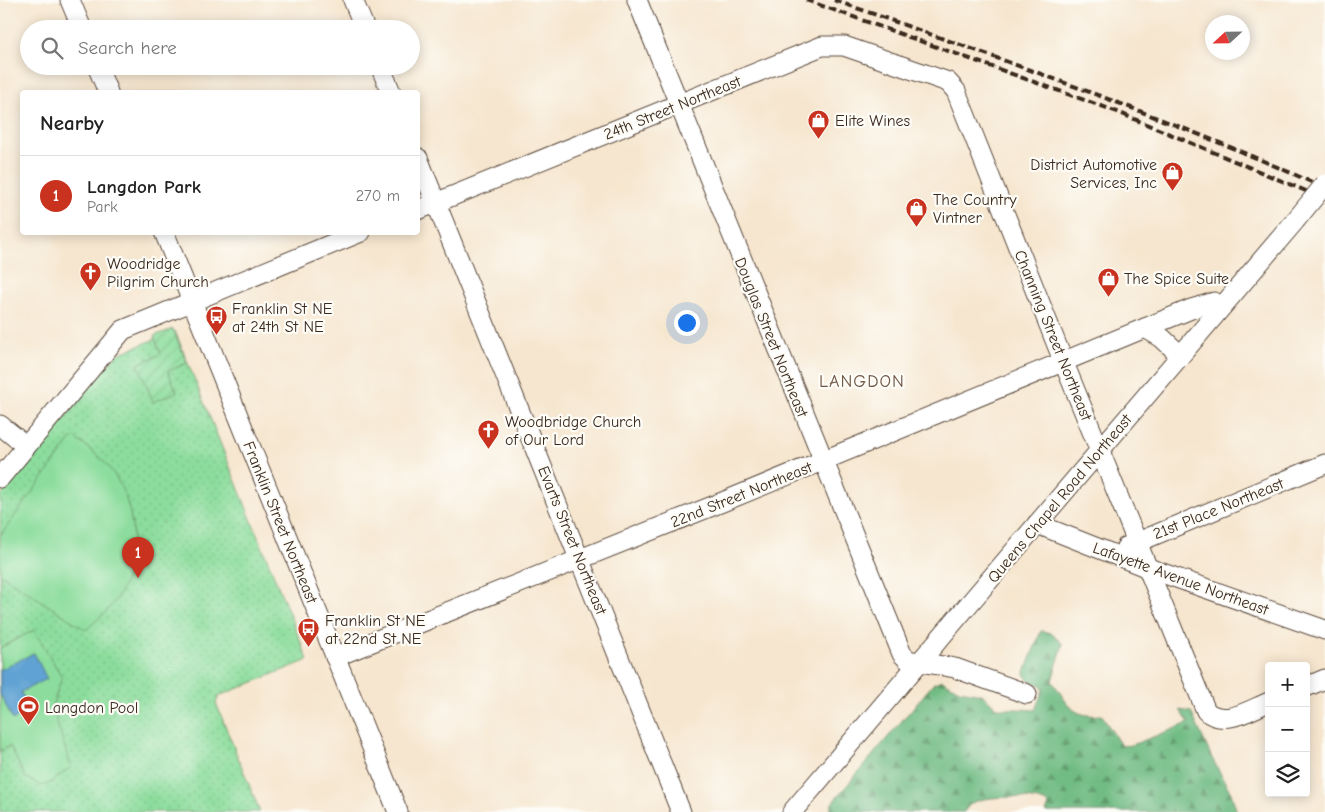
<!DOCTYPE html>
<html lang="en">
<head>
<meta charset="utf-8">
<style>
	:root { --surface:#fff; --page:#f2f2f2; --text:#222; --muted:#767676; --line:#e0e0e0; --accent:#c8321e }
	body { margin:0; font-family:"Comic Neue",sans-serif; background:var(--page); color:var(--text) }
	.controls { position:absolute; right:15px; bottom:15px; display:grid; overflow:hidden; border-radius:5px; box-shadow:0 2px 12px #0003 }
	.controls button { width:45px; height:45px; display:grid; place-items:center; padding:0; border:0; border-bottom:1px solid var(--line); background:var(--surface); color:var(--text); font:25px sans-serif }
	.compass { position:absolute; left:1205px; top:15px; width:45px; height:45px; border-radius:50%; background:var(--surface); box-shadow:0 2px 12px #0003; rotate:248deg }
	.you { position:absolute; left:686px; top:322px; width:18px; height:18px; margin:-12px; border:4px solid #fff; border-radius:50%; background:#1a73e8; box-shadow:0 0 0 8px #1a73e833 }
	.badge { display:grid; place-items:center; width:32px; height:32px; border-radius:50%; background:var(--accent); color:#fff; font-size:16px; font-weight:700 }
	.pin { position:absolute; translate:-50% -41px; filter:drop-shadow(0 1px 2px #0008) }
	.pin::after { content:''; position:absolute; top:26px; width:18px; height:15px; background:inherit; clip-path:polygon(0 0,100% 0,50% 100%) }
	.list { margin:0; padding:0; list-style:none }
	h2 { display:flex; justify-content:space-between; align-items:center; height:65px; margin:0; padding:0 20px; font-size:21px }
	h2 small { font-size:16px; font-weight:400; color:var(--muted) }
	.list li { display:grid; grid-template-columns:32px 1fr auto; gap:15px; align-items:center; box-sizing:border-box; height:80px; padding:0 20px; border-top:1px solid var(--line) }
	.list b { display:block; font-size:19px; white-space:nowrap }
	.list p { margin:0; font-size:16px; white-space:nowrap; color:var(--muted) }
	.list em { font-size:16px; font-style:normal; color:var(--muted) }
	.icon { flex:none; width:28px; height:28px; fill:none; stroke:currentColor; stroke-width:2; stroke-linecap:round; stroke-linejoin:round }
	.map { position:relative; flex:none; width:1325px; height:812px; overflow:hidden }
	.search { position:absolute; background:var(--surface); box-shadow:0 2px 12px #0003; left:20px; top:20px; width:400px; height:55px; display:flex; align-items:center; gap:12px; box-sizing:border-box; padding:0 18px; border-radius:28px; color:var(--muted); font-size:19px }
	.panel { position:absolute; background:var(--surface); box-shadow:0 2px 12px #0003; left:20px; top:90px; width:400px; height:145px; border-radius:5px }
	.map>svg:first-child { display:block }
	.forest { fill:url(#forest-firs); stroke:#567351 }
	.park { fill:url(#park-dots); stroke:#64845e }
	.garden { fill:url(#garden-furrows); stroke:#64845e }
	.pitch { fill:#8cdd9d; stroke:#64845e }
	.water { fill:#5fa2d3; stroke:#4d6678 }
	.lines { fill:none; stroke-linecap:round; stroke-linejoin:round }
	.minor-casing { stroke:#574639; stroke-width:21 }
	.minor { stroke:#fff; stroke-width:19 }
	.rail { stroke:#3b2a1e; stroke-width:4; stroke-dasharray:8 4; stroke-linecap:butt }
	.minor-bridge-casing { stroke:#574639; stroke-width:21; stroke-linecap:butt }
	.minor-bridge { stroke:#fff; stroke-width:19 }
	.labels { text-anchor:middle; stroke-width:4.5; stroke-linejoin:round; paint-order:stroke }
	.street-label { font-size:16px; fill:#3b2a1e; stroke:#fdfcf7 }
	.poi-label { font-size:16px; fill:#3b2a1e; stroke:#fdfcf7; text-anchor:start }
	.neighbourhood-label { font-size:18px; letter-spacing:1px; fill:#6f5543; stroke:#fdfcf7 }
</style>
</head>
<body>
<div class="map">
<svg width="1325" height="812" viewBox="0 0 1325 812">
	<defs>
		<pattern id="forest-firs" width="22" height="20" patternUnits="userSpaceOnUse" patternTransform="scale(1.25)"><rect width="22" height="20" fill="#71bc84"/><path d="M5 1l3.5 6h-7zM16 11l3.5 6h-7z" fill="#5e996b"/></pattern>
		<pattern id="park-dots" width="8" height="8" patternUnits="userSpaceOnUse" patternTransform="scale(1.25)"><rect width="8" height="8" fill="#8cdd9d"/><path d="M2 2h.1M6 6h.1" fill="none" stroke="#7abe87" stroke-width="1.8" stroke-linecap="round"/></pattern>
		<pattern id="garden-furrows" width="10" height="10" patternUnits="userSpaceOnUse" patternTransform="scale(1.25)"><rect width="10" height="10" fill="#8cdd9d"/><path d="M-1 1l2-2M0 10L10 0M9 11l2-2" fill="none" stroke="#7abe87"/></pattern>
	</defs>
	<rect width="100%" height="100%" fill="#fdfcf7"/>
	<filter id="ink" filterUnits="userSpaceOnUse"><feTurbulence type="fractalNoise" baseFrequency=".02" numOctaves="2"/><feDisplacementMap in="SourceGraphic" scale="10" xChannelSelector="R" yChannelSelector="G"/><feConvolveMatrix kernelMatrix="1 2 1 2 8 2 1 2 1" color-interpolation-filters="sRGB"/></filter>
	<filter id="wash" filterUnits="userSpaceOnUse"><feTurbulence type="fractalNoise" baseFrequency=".0096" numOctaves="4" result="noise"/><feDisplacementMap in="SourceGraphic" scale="20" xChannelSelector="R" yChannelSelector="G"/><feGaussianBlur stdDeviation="1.12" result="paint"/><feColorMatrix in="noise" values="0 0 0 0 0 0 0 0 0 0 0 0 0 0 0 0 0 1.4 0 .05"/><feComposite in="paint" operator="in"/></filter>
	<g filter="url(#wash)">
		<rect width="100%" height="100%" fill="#f6e6cf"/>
		<!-- forest -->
		<path class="forest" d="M1041 631 1051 633 1063 644 1052 681C1069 704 1070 718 1102 715L1121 746 1132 745 1189 723 1180 710 1191 712 1213 760 1231 793 1237 812H1046L1049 805C1039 795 984 795 972 803 969 805 966 809 964 812H830L832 803 934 683 942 680 959 690 982 694 997 708 1035 710 1043 690 1042 686 1028 680 1024 674Z"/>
		<!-- park -->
		<path class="park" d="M175 331 308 660 219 696 216 703 260 812H0V497L116 355Z"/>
		<!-- garden -->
		<path class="garden" d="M173 329 187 363 168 371 177 392 153 402 138 364 161 354 154 336Z"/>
		<!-- pitch -->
		<g class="pitch">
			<path d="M73 437C89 448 107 461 117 479 139 517 139 571 111 606 104 615 94 622 86 630L0 574V536Z"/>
			<path d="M34 630 62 677 52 707 71 767 50 783 41 786 25 777 10 746 0 751V648Z"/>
		</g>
		<!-- water -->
		<path class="water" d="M34 653 47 679 21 692 30 711 13 720 0 694V670Z"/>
	</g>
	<g filter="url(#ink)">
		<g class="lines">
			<defs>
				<g id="minor">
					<path d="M70 0 82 29"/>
					<path d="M353 0 365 29"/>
					<path d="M637 0 902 654 908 660 955 668 1027 694"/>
					<path d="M97 66 108 92"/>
					<path d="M380 66 391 92"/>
					<path d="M418 158 681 812"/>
					<path d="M418 210 822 46H844L948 82 956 91 1064 363 1206 711C1225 727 1249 710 1269 702"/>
					<path d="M164 232 398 812"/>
					<path d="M1145 328 1191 309 1214 302"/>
					<path d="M0 425 26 446"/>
					<path d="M0 478 123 330 361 232"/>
					<path d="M1037 524 1148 568 1325 630"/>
					<path d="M1126 547 1325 464"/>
					<path d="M335 657 720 503 1145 328 1162 338 1180 355"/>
					<path d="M1306 687 1325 679"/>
					<path d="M792 812 1295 221"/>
				</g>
			</defs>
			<!-- minor casing -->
			<use href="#minor" class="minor-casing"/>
			<!-- minor -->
			<use href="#minor" class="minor"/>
			<!-- rail -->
			<g class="rail">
				<path d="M806 0 1115 111 1325 199"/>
				<path d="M834 0C1000 59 1165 116 1325 188"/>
			</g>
			<defs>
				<path id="minor-bridge" d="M1295 221 1325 184"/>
			</defs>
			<!-- minor-bridge casing -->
			<use href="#minor-bridge" class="minor-bridge-casing"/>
			<!-- minor-bridge -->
			<use href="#minor-bridge" class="minor-bridge"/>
		</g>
	</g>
	<!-- icons -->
	<defs>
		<symbol id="shop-pin" viewBox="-11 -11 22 30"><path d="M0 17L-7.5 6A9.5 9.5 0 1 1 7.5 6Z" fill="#c8321e" stroke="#fdfcf7"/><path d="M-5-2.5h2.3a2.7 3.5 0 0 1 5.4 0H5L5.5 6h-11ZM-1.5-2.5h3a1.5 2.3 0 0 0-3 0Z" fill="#fff"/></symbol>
		<symbol id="church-pin" viewBox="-11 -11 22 30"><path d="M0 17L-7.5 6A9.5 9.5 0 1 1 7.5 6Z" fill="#c8321e" stroke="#fdfcf7"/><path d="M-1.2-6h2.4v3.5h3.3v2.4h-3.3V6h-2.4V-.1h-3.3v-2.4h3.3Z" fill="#fff"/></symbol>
		<symbol id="bus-pin" viewBox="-11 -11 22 30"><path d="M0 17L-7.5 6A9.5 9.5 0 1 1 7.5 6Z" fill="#c8321e" stroke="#fdfcf7"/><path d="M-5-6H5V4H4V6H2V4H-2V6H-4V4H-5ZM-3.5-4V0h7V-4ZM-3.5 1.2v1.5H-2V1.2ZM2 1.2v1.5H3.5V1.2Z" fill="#fff"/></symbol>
		<symbol id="stadium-pin" viewBox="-11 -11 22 30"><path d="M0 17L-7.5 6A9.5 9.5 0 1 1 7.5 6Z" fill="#c8321e" stroke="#fdfcf7"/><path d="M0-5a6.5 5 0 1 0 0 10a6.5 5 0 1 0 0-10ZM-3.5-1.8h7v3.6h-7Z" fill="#fff"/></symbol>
	</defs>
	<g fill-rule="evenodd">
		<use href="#shop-pin" x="806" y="108" width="25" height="34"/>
		<use href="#shop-pin" x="1160" y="160" width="25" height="34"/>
		<use href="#shop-pin" x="904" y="196" width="25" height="34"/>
		<use href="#church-pin" x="78" y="260" width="25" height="34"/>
		<use href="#shop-pin" x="1096" y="266" width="25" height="34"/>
		<use href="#bus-pin" x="204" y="304" width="25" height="34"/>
		<use href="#church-pin" x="476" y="418" width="25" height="34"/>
		<use href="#bus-pin" x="296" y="616" width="25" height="34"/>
		<use href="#stadium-pin" x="16" y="694" width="25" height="34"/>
	</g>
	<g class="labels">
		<!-- street labels -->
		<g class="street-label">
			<text transform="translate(672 107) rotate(-22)" y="6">24th Street Northeast</text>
			<text transform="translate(1054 335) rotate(68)" y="6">Channing Street Northeast</text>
			<text transform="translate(772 337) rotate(68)" y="6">Douglas Street Northeast</text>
			<text transform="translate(741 494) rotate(-22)" y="6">22nd Street Northeast</text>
			<text transform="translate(1059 498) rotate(-50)" y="6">Queens Chapel Road Northeast</text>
			<text transform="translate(1218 508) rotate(-22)" y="6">21st Place Northeast</text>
			<text transform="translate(281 522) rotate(68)" y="6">Franklin Street Northeast</text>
			<text transform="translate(573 540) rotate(68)" y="6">Evarts Street Northeast</text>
			<text transform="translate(1181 578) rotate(20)" y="6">Lafayette Avenue Northeast</text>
		</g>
		<!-- poi labels -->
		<g class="poi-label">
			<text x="835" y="126">Elite Wines</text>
			<text x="1157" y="170" text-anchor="end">District Automotive<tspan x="1157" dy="18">Services, Inc</tspan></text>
			<text x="933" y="205">The Country<tspan x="933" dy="18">Vintner</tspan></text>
			<text x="107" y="269">Woodridge<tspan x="107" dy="18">Pilgrim Church</tspan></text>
			<text x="1124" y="284">The Spice Suite</text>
			<text x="232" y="314">Franklin St NE<tspan x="232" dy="18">at 24th St NE</tspan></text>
			<text x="505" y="427">Woodbridge Church<tspan x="505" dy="18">of Our Lord</tspan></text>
			<text x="325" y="626">Franklin St NE<tspan x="325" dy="18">at 22nd St NE</tspan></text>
			<text x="45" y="713">Langdon Pool</text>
		</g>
		<!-- neighbourhood labels -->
		<g class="neighbourhood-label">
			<text x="862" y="387">LANGDON</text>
		</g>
	</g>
</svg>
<div class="controls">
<button>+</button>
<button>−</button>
<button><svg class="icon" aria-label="layers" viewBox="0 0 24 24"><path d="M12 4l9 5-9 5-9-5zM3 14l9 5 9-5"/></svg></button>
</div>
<svg class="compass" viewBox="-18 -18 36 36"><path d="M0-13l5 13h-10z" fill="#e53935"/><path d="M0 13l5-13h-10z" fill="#767676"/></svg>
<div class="you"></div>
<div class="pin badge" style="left:138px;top:578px">1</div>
<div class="search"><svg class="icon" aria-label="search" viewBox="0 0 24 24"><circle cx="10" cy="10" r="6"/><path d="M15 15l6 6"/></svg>Search here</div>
<section class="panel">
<h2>Nearby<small></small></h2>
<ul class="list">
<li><span class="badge">1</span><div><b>Langdon Park</b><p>Park</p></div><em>270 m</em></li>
</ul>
</section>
</div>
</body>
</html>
